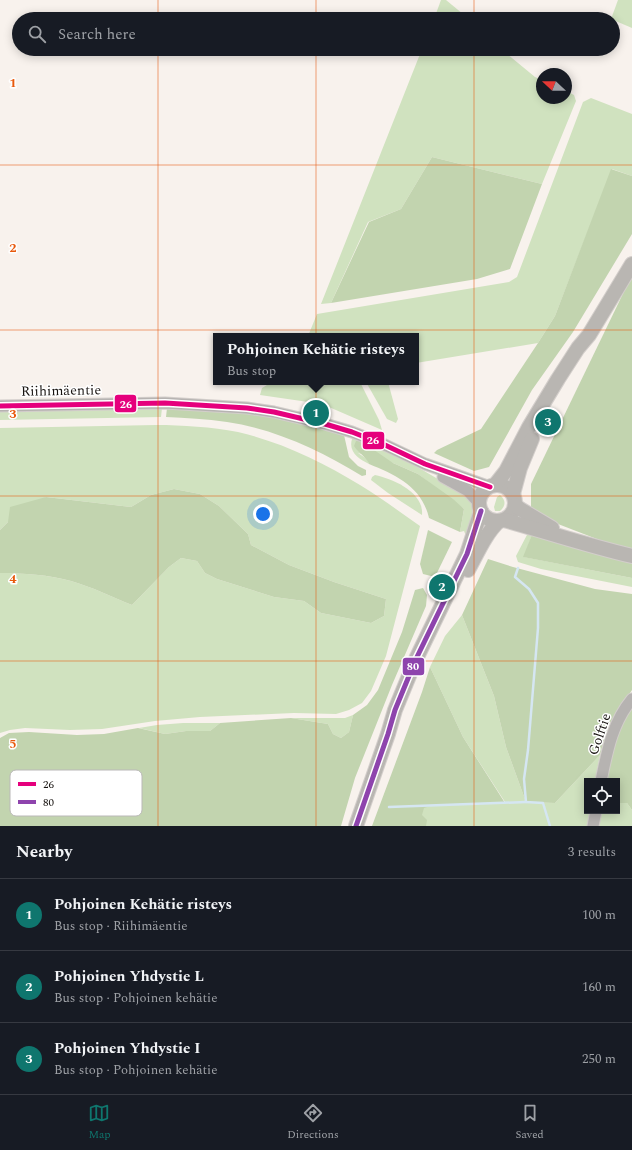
<!DOCTYPE html>
<html lang="en">
<head>
<meta charset="utf-8">
<style>
	:root { --surface:#171b24; --page:#242831; --text:#f1f3f6; --muted:#9ea1a6; --line:#363941; --accent:#0f766e }
	body { margin:0; font-family:Spectral,serif; background:var(--page); color:var(--text) }
	.controls { position:absolute; right:12px; bottom:12px; display:grid; overflow:hidden; border-radius:0px; box-shadow:0 2px 10px #0003 }
	.controls button { width:36px; height:36px; display:grid; place-items:center; padding:0; border:0; border-bottom:1px solid var(--line); background:var(--surface); color:var(--text); font:20px sans-serif }
	.compass { position:absolute; left:536px; top:68px; width:36px; height:36px; border-radius:50%; background:var(--surface); box-shadow:0 2px 10px #0003; rotate:292deg }
	.you { position:absolute; left:263px; top:514px; width:14px; height:14px; margin:-10px; border:3px solid #fff; border-radius:50%; background:#1a73e8; box-shadow:0 0 0 6px #1a73e833 }
	.badge { display:grid; place-items:center; width:26px; height:26px; border-radius:50%; background:var(--accent); color:#fff; font-size:13px; font-weight:700 }
	.pin { position:absolute; translate:-50% -50%; border:2px solid #fff; box-shadow:0 1px 4px #0006 }
	.popup { position:absolute; left:213px; top:333px; width:206px; height:52px; box-sizing:border-box; display:grid; place-content:center; border-radius:0px; background:var(--surface); filter:drop-shadow(0 1px 3px #0005); font-size:13px; white-space:nowrap; color:var(--muted) }
	.popup b { font-size:15px; color:var(--text) }
	.popup::after { content:''; position:absolute; left:50%; top:100%; margin-left:-8px; border:8px solid transparent; border-top-color:var(--surface) }
	.list { margin:0; padding:0; list-style:none }
	h2 { display:flex; justify-content:space-between; align-items:center; height:52px; margin:0; padding:0 16px; font-size:17px }
	h2 small { font-size:13px; font-weight:400; color:var(--muted) }
	.list li { display:grid; grid-template-columns:26px 1fr auto; gap:12px; align-items:center; box-sizing:border-box; height:72px; padding:0 16px; border-top:1px solid var(--line) }
	.list b { display:block; font-size:15px; white-space:nowrap }
	.list p { margin:0; font-size:13px; white-space:nowrap; color:var(--muted) }
	.list em { font-size:13px; font-style:normal; color:var(--muted) }
	.icon { flex:none; width:22px; height:22px; fill:none; stroke:currentColor; stroke-width:2; stroke-linecap:round; stroke-linejoin:round }
	.map { position:relative; flex:none; width:632px; height:826px; overflow:hidden }
	.search { position:absolute; background:var(--surface); box-shadow:0 2px 10px #0003; left:12px; right:12px; top:12px; height:44px; display:flex; align-items:center; gap:10px; box-sizing:border-box; padding:0 14px; border-radius:22px; color:var(--muted); font-size:15px }
	.sheet { height:268px; background:var(--surface) }
	nav { display:flex; justify-content:space-around; align-items:center; box-sizing:border-box; height:56px; border-top:1px solid var(--line); background:var(--surface); font-size:11px; color:var(--muted) }
	nav a { display:grid; justify-items:center; gap:2px }
	nav .on { color:var(--accent) }
	.map>svg:first-child { display:block }
	.green { fill:#d0e2bf }
	.forest { fill:#c2d4af }
	.lines { fill:none; stroke-linecap:round; stroke-linejoin:round }
	.stream { stroke:#d5e6f2; stroke-width:2.5 }
	.minor-casing { stroke:#d3cecb; stroke-width:13 }
	.major-casing { stroke:#d3cecb; stroke-width:16 }
	.minor { stroke:#b6b3b1; stroke-width:11 }
	.major { stroke:#b9b6b2; stroke-width:14 }
	.bus-1-casing { stroke:#fff; stroke-width:8 }
	.bus-2-casing { stroke:#fff; stroke-width:8 }
	.bus-1 { stroke:#e5007d; stroke-width:5 }
	.bus-2 { stroke:#8e44ad; stroke-width:5 }
	.grid { fill:none; stroke:#e8590c; stroke-width:1; stroke-opacity:0.55 }
	.labels { text-anchor:middle; stroke-width:3; stroke-linejoin:round; paint-order:stroke }
	.street-label { font-size:14px; fill:#181411; stroke:#fff }
	.key { fill:#fff; stroke:#bab8b8; stroke-width:1 }
	.key-label { font-size:11px; fill:#181411 }
	.grid-label { font-size:13px; text-anchor:middle; font-weight:bold; fill:#e8590c; stroke:#fff; stroke-width:3; stroke-linejoin:round; paint-order:stroke }
	.line-badge { stroke:#fff; stroke-width:1.5 }
	.badge-label { font-size:11px; text-anchor:middle; font-weight:bold; fill:#fff }
</style>
</head>
<body>
<div class="map">
<svg width="632" height="826" viewBox="0 0 632 826">
	<rect width="100%" height="100%" fill="#f8f2ed"/>
	<!-- green -->
	<g class="green">
		<path d="M441 0H446L469 19H434Z"/>
		<path d="M618 0H632V28L611 19Z"/>
		<path d="M422 49H501L535 77 542 80V98H566V91L574 95 576 101 542 184 432 157 401 209 368 222 331 303 321 304Z"/>
		<path d="M591 98 632 114V176L612 169 555 316 538 343 416 363V336H308L317 314 509 282 517 277 583 102Z"/>
		<path d="M267 382H360L379 420 382 430 322 404 260 395 262 388 267 385Z"/>
		<path d="M366 382H388L398 419 396 423 387 419Z"/>
		<path d="M162 408 161 417 0 420V410Z"/>
		<path d="M156 425C183 425 211 427 238 432 281 442 323 462 360 485 381 498 400 512 420 526L386 656 371 691 362 703 349 710 336 714 294 713 200 717 155 721 102 729 70 730 25 728 10 730 0 733V573C23 573 49 575 71 581 92 587 112 597 132 605L169 567 181 558 197 561 205 573 217 579 274 597 304 601 321 613 371 623 384 616 386 599 334 582 289 565 251 545 248 534 219 506 200 494 174 489 151 495 131 507 46 497 8 522 0 530V428Z"/>
		<path d="M354 438 384 449 407 461 467 496C478 508 471 522 466 536L464 531 460 532 464 509 418 474 393 463 358 453 367 459 369 464C359 459 348 452 352 439Z"/>
		<path d="M375 475C393 479 424 492 422 515L388 493 371 480 372 477Z"/>
		<path d="M500 495C506 500 506 506 500 511H495L494 507 497 497Z"/>
		<path d="M529 531 533 532 524 557 632 578V587L541 569 518 562 516 556Z"/>
		<path d="M462 615 494 696 506 747 526 802 555 803 600 755 595 781H587V811H617V803H627L632 810V826H415L421 806 505 802 463 737 430 667 445 636Z"/>
		<path d="M353 715 349 732 341 738 333 734 328 724 291 718H345Z"/>
		<path d="M183 723H220L210 731H186L165 734 139 728 157 725Z"/>
	</g>
	<!-- forest -->
	<g class="forest">
		<path d="M432 157 542 184 510 269 477 279 331 303 369 222 401 209Z"/>
		<path d="M611 169 632 176V234L573 332 532 390 489 467 474 471 434 453 437 450 481 429 538 343 555 316Z"/>
		<path d="M632 275V549L602 541 558 524 531 508V484Z"/>
		<path d="M167 408 238 412 283 418 344 435 349 457 358 466 366 470V475L362 476C321 451 275 429 227 422 206 419 186 418 166 417Z"/>
		<path d="M356 441H361L393 463 418 474 453 499 464 509 460 532 429 518C422 487 396 475 369 464 366 456 359 454 354 446Z"/>
		<path d="M174 489 200 494 219 506 248 534 251 545 289 565 334 582 386 599 384 616 371 623 321 613 304 601 274 597 217 579 205 573 197 561 181 558 169 567 132 605C112 597 92 587 71 581 50 575 22 573 0 573V530L8 522 10 507 46 497 131 507 151 495Z"/>
		<path d="M428 530 452 542 435 577 423 574 420 564Z"/>
		<path d="M533 532 632 562V578L523 557Z"/>
		<path d="M488 559 513 567 595 589 632 594V690L608 726 600 755 555 803 526 802 506 747 494 696 462 615Z"/>
		<path d="M423 588 427 595 426 606 392 685 355 778 341 826H0V738L9 733 29 732 77 735 104 734 138 728 165 734 186 731H210L220 723 291 718 328 724 333 734 341 738 349 732 353 715 367 705 378 690 402 632 415 590Z"/>
		<path d="M430 667 463 737 505 803 433 805 424 808 422 815 427 820 426 826H372L422 692Z"/>
		<path d="M632 706V810L627 803H617V781H605L619 727Z"/>
	</g>
	<g class="lines">
		<!-- stream -->
		<g class="stream">
			<path d="M518 568 515 577 529 589 538 603V628L528 750 524 779 526 802 543 803 550 826"/>
			<path d="M389 807 526 802"/>
		</g>
		<defs>
			<g id="minor">
				<path d="M0 406 165 403 247 408 274 412 325 424 352 432 385 445 425 464 490 487"/>
				<path d="M443 477 468 491 479 503"/>
				<path d="M601 781C607 752 612 723 632 699"/>
				<path d="M593 826 596 811"/>
			</g>
			<g id="major">
				<circle cx="497" cy="503" r="18"/>
				<path d="M495 485 506 471 529 427 558 379 578 348 589 335 632 264"/>
				<path d="M513 494 520 468 532 439"/>
				<path d="M515 505 520 509 552 528"/>
				<path d="M504 520C547 532 589 546 632 556"/>
				<path d="M468 570C477 554 485 534 499 521"/>
				<path d="M356 826 388 734 395 710 416 659 467 554 481 511"/>
			</g>
		</defs>
		<!-- minor casing -->
		<use href="#minor" class="minor-casing"/>
		<!-- major casing -->
		<use href="#major" class="major-casing"/>
		<!-- minor -->
		<use href="#minor" class="minor"/>
		<!-- major -->
		<use href="#major" class="major"/>
		<defs>
			<path id="bus-1" d="M0 406 165 403 247 408 274 412 325 424 352 432 385 445 425 464 490 487"/>
			<path id="bus-2" d="M356 826 388 734 395 710 416 659 467 554 481 511"/>
		</defs>
		<!-- bus-1 casing -->
		<use href="#bus-1" class="bus-1-casing"/>
		<!-- bus-2 casing -->
		<use href="#bus-2" class="bus-2-casing"/>
		<!-- bus-1 -->
		<use href="#bus-1" class="bus-1"/>
		<!-- bus-2 -->
		<use href="#bus-2" class="bus-2"/>
	</g>
	<!-- grid -->
	<path class="grid" d="M158 0V19M316 0V19M474 0V19M158 49V826M316 49V826M474 49V826M0 165H632M0 330H632M0 496H632M0 661H632"/>
	<g class="labels">
		<!-- street labels -->
		<g class="street-label">
			<text transform="translate(61 390) rotate(-1)" y="5">Riihimäentie</text>
			<text transform="translate(599 734) rotate(-71)" y="5">Golftie</text>
		</g>
	</g>
	<!-- legend -->
	<rect x="10" y="770" width="132" height="46" rx="6" class="key"/>
	<rect x="18" y="782" width="18" height="4" fill="#e5007d"/>
	<rect x="18" y="800" width="18" height="4" fill="#8e44ad"/>
	<g class="key-label">
		<text x="43" y="788">26</text>
		<text x="43" y="806">80</text>
	</g>
	<g class="grid-label">
		<text x="13" y="87">1</text>
		<text x="13" y="252">2</text>
		<text x="13" y="418">3</text>
		<text x="13" y="583">4</text>
		<text x="13" y="748">5</text>
	</g>
	<g class="line-badge">
		<rect x="114" y="394" width="23" height="19" rx="4" fill="#e5007d"/>
		<rect x="362" y="431" width="23" height="19" rx="4" fill="#e5007d"/>
		<rect x="402" y="657" width="23" height="19" rx="4" fill="#8e44ad"/>
	</g>
	<g class="badge-label">
		<text x="126" y="408">26</text>
		<text x="373" y="444">26</text>
		<text x="413" y="670">80</text>
	</g>
</svg>
<div class="controls">
<button><svg class="icon" aria-label="locate" viewBox="0 0 24 24"><circle cx="12" cy="12" r="6"/><path d="M12 2v4M12 18v4M2 12h4M18 12h4"/></svg></button>
</div>
<svg class="compass" viewBox="-18 -18 36 36"><path d="M0-13l5 13h-10z" fill="#e53935"/><path d="M0 13l5-13h-10z" fill="#9ea1a6"/></svg>
<div class="you"></div>
<div class="pin badge" style="left:316px;top:413px">1</div>
<div class="popup"><b>Pohjoinen Kehätie risteys</b>Bus stop</div>
<div class="pin badge" style="left:442px;top:587px">2</div>
<div class="pin badge" style="left:548px;top:422px">3</div>
<div class="search"><svg class="icon" aria-label="search" viewBox="0 0 24 24"><circle cx="10" cy="10" r="6"/><path d="M15 15l6 6"/></svg>Search here</div>
</div>
<section class="sheet">
<h2>Nearby<small>3 results</small></h2>
<ul class="list">
<li><span class="badge">1</span><div><b>Pohjoinen Kehätie risteys</b><p>Bus stop · Riihimäentie</p></div><em>100 m</em></li>
<li><span class="badge">2</span><div><b>Pohjoinen Yhdystie L</b><p>Bus stop · Pohjoinen kehätie</p></div><em>160 m</em></li>
<li><span class="badge">3</span><div><b>Pohjoinen Yhdystie I</b><p>Bus stop · Pohjoinen kehätie</p></div><em>250 m</em></li>
</ul>
</section>
<nav>
<a class="on"><svg class="icon" aria-label="map" viewBox="0 0 24 24"><path d="M3 6l6-2 6 2 6-2v14l-6 2-6-2-6 2zM9 4v14M15 6v14"/></svg>Map</a>
<a><svg class="icon" aria-label="directions" viewBox="0 0 24 24"><path d="M12 3l9 9-9 9-9-9zM9 14v-3h6M13 9l2 2-2 2"/></svg>Directions</a>
<a><svg class="icon" aria-label="saved" viewBox="0 0 24 24"><path d="M7 4h10v16l-5-4-5 4z"/></svg>Saved</a>
</nav>
</body>
</html>
